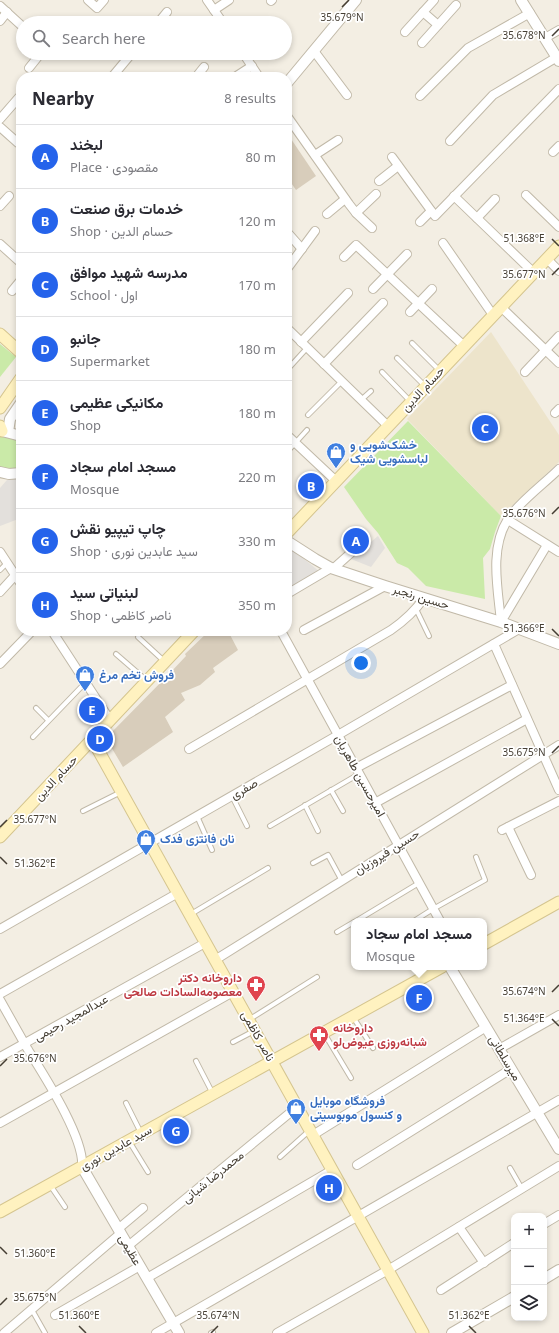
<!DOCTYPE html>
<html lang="en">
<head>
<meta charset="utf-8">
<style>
	:root { --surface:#fff; --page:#f7f7f7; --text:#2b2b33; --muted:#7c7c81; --line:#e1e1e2; --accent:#2563eb }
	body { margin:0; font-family:"Noto Sans",Vazirmatn,sans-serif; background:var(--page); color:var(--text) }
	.controls { position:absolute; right:12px; bottom:12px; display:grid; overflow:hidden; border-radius:8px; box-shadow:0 2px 6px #0003 }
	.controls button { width:36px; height:36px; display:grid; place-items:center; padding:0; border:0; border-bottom:1px solid var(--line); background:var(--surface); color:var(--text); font:20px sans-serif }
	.you { position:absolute; left:361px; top:663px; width:14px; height:14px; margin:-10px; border:3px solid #fff; border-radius:50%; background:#1a73e8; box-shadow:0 0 0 6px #1a73e833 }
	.badge { display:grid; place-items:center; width:26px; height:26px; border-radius:50%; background:var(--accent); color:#fff; font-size:13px; font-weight:700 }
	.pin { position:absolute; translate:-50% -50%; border:2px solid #fff; box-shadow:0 1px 4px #0006 }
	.popup { position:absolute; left:351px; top:918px; width:136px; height:52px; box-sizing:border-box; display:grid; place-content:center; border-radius:8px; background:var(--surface); filter:drop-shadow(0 1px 3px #0005); font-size:13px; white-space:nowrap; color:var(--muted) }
	.popup b { font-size:15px; color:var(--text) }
	.popup::after { content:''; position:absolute; left:50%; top:100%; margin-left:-8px; border:8px solid transparent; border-top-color:var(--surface) }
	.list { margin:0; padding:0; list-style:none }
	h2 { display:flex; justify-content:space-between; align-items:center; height:52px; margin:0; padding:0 16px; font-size:17px }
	h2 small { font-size:13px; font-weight:400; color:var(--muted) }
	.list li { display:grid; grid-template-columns:26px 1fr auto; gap:12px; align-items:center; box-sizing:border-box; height:64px; padding:0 16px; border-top:1px solid var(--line) }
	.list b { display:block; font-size:15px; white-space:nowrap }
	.list p { margin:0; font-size:13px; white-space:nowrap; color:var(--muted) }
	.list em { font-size:13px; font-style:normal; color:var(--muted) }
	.icon { flex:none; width:22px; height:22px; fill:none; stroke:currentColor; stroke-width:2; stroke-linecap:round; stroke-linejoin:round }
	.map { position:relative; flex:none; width:559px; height:1333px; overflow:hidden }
	.search { position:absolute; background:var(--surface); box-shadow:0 2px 6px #0003; left:16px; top:16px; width:276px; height:44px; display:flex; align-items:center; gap:10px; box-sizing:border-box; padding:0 14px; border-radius:22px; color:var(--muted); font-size:15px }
	.panel { position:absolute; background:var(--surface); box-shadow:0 2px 6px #0003; left:16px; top:72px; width:276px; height:564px; border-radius:16px }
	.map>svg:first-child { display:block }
	.education { fill:#ede4cb }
	.green { fill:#caeaa8 }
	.parking { fill:#e3e0dc }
	.building { fill:#d8cdbb }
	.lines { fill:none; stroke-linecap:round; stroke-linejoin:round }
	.service-casing { stroke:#c1b9a8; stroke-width:6 }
	.minor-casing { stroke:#c1b9a8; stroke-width:10 }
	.tertiary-casing { stroke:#c1b9a8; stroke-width:12 }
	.secondary-casing { stroke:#d5c58f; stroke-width:13 }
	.service { stroke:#fff; stroke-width:4 }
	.minor { stroke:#fff; stroke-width:8 }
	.tertiary { stroke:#fff; stroke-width:10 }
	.secondary { stroke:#fff2c0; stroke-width:11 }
	.ticks { fill:none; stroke:#453e33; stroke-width:1.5 }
	.labels { text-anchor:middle; stroke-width:3.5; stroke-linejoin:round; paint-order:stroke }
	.street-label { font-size:12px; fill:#453e33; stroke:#fff }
	.shop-label { font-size:12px; font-weight:bold; fill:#366cbe; stroke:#fff; text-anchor:start }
	.health-label { font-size:12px; font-weight:bold; fill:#be3a42; stroke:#fff; text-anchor:end }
	.ticks-label { font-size:10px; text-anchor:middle; fill:#453e33; stroke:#fff; stroke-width:3.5; stroke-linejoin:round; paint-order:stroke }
</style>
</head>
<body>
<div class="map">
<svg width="559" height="1333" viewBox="0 0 559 1333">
	<rect width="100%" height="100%" fill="#f3eee3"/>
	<!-- education -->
	<path class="education" d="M491 332 559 435V462L501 516 407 419Z"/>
	<!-- green -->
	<g class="green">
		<path d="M0 344 16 357 0 377Z"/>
		<path d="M408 421 501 516 495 532 490 549 483 558 485 599 426 586 408 568 397 563 378 533 366 519 344 487Z"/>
		<path d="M6 436 21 439V467L12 469 0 468V437Z"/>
	</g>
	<!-- parking -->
	<g class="parking">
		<path d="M21 477V518L0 526V488L7 480Z"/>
		<path d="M378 536 385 548 371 567 351 559Z"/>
		<path d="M287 545 320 572 287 589Z"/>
	</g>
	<!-- building -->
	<g class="building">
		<path d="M287 133 316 176 296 190 287 177Z"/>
		<path d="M355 532 363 538 359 539 353 544 349 539Z"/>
		<path d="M209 631H228L238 650 213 668 215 672 200 685 181 693 185 700 165 717 173 732 123 767 107 740V737L170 673 186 656 185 654Z"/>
	</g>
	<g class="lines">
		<defs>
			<g id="service">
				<path d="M412 343 440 371"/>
				<path d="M397 358 425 386"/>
				<path d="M287 370 307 348"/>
				<path d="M382 372 411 402"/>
				<path d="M361 400 371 391"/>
				<path d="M308 415 342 381"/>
				<path d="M287 452 307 430"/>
				<path d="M0 570 7 563"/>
				<path d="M416 609 429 636"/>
				<path d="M138 637 164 661"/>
				<path d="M116 654 146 680"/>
				<path d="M36 708 48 720"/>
				<path d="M33 737 85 683"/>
				<path d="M331 790 343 811"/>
				<path d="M232 796 247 826"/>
				<path d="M305 805 318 831"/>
				<path d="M83 811 121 792"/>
				<path d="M197 816 212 850"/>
				<path d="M270 826 359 774"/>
				<path d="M313 863 328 855 342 881"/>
				<path d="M191 914 268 868"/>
				<path d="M356 921 419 883"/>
				<path d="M414 921 433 909 485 880 476 857"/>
				<path d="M337 932 354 922"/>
				<path d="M353 1017 373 1048"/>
				<path d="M250 1019 317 977"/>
				<path d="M324 1033 351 1078"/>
				<path d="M233 1042 254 1031"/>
				<path d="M196 1061 213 1094"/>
				<path d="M126 1103 141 1133"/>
				<path d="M129 1141 148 1172"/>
				<path d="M280 1157 310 1130"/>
				<path d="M510 1168 522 1189"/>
				<path d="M50 1185 65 1207"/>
				<path d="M32 1310 45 1333"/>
				<path d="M211 1333 213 1332"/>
			</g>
			<g id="minor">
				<path d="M88 0 97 8 104 0"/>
				<path d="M207 0 223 23"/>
				<path d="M271 1 272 0"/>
				<path d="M0 6 23 27"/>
				<path d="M214 10 229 0"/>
				<path d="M423 12 438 25"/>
				<path d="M0 21 7 12"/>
				<path d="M158 23 167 12"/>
				<path d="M405 32 434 0"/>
				<path d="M545 38 559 30"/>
				<path d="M422 43 456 5"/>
				<path d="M314 51 347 95"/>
				<path d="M243 53 259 77"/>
				<path d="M29 68 41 53"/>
				<path d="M112 77 132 53"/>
				<path d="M196 77 204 67"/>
				<path d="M235 77 252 66"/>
				<path d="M420 96 468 48 530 13"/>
				<path d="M287 116 349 204 356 213 372 228"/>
				<path d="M0 119 21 95"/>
				<path d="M0 127 18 143"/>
				<path d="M450 141 493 95 557 57"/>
				<path d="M553 152 559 146"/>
				<path d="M315 155 338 140"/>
				<path d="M392 157 435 216 559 89"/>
				<path d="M379 181 398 166"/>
				<path d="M526 195 559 227"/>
				<path d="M454 196 534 273"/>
				<path d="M0 206 9 196"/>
				<path d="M356 213 376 194"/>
				<path d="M327 214 345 199"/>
				<path d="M477 218 495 199"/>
				<path d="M420 222 431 211"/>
				<path d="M287 232 302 249"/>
				<path d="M443 243 493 315"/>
				<path d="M0 244 21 263"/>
				<path d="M344 257 356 245 464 346"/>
				<path d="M547 259 559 271"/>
				<path d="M287 269 315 231"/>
				<path d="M373 289 407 254"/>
				<path d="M12 291 21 280"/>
				<path d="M501 307 559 363"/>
				<path d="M410 312 432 289"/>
				<path d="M287 328 388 426"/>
				<path d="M301 342 348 293"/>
				<path d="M324 364 383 303"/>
				<path d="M525 372 559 336"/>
				<path d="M555 413 559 409"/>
				<path d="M287 435 336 481"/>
				<path d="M508 520 559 552"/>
				<path d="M0 552 21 584"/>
				<path d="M334 568 362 543"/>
				<path d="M0 592 21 569"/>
				<path d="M287 594 331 568"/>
				<path d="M501 622C498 589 489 549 508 519 518 503 545 483 559 469"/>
				<path d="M501 622 547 545"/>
				<path d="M304 630 385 586"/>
				<path d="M52 631 110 720"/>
				<path d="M281 631 440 921"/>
				<path d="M494 644 559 790"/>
				<path d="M0 664 32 631"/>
				<path d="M189 749 391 630C404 621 415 611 424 598"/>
				<path d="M356 768 512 685"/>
				<path d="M375 803 527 719"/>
				<path d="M508 827 531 875"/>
				<path d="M502 830 559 801"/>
				<path d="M0 929 338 735 519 629"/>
				<path d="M215 960 559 745"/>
				<path d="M0 994 178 893"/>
				<path d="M0 1000C9 1016 18 1032 27 1048 43 1074 85 1138 82 1167"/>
				<path d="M499 1049 559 1015"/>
				<path d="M0 1057 205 943"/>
				<path d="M0 1123 233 992"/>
				<path d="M313 1135 486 1027"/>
				<path d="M357 1165 511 1069"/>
				<path d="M544 1224 559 1215"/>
				<path d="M459 1227 484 1263"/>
				<path d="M118 1229 143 1208"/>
				<path d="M128 1246 297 1107"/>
				<path d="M147 1278 332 1170"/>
				<path d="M441 1290 514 1243"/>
				<path d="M55 1315 140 1266"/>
				<path d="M4 1333 121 1233"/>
				<path d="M156 1333 559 1100"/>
				<path d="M277 1333 388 1270 559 1166"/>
			</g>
			<g id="tertiary">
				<path d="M521 0 559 61"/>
				<path d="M287 83 356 0"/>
				<path d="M2 431 21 436"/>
				<path d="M8 432 10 419 21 403"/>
				<path d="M0 472 9 474 21 473"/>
				<path d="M287 541 315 559 331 568 385 586 501 622 559 644"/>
				<path d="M450 967 559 1149"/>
				<path d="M82 1167 179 1333"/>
				<path d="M544 1279 559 1270"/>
				<path d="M452 1333 514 1297"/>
			</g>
			<g id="secondary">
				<path d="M0 334 21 353"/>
				<path d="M0 408 21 378"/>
				<path d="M0 426 2 431"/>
				<path d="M287 533 559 246"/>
				<path d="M92 739 423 1333"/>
				<path d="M0 837 194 631"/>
				<path d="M484 944 559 902"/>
				<path d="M0 1212 442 967"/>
			</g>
		</defs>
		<!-- service casing -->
		<use href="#service" class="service-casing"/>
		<!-- minor casing -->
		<use href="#minor" class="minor-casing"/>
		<!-- tertiary casing -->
		<use href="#tertiary" class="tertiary-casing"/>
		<!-- secondary casing -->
		<use href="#secondary" class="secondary-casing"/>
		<!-- service -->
		<use href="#service" class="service"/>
		<!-- minor -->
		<use href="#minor" class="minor"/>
		<!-- tertiary -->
		<use href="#tertiary" class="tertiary"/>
		<!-- secondary -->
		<use href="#secondary" class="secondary"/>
	</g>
	<!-- ticks -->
	<path class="ticks" d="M342 7 349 0M552 36 559 29M552 239 559 246M552 275 559 268M552 514 559 507M552 629 559 636M552 753 559 746M0 827 7 820M0 857 7 864M552 992 559 985M552 1019 559 1026M0 1066 7 1059M0 1247 7 1254M0 1305 7 1298M79 1326 86 1333M469 1326 476 1333M211 1333 218 1326"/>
	<!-- icons -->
	<defs>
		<symbol id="shop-pin" viewBox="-11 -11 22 30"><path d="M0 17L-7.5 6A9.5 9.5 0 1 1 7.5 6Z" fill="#3f7fe0" stroke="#fff"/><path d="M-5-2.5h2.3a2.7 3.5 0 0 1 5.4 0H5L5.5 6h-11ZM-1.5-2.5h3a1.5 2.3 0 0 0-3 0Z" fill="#fff"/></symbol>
		<symbol id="pharmacy-pin" viewBox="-11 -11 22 30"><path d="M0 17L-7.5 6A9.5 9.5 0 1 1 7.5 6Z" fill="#e0444e" stroke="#fff"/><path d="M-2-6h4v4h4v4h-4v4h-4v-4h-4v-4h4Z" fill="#fff"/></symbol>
	</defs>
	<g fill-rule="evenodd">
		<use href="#shop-pin" x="325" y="441" width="22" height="30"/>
		<use href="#shop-pin" x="74" y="664" width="22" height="30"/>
		<use href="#shop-pin" x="135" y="828" width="22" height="30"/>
		<use href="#pharmacy-pin" x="245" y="974" width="22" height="30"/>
		<use href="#pharmacy-pin" x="308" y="1024" width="22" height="30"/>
		<use href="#shop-pin" x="285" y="1097" width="22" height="30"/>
	</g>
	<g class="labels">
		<!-- street labels -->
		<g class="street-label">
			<text transform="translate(423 389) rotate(-47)" y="4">حسام الدین</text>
			<text transform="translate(421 597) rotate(17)" y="4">حسین رنجبر</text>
			<text transform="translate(360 776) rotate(61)" y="4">امیرحسین طاهریان</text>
			<text transform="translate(56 778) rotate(-47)" y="4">حسام الدین</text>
			<text transform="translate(244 789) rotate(-30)" y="4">صفری</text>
			<text transform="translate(387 852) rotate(-32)" y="4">حسین فیروزیان</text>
			<text transform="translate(71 1018) rotate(-29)" y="4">عبدالمجید رحیمی</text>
			<text transform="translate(258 1036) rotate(61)" y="4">ناصر کاظمی</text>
			<text transform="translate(505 1058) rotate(59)" y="4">میرسلطانی</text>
			<text transform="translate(116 1148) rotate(-29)" y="4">سید عابدین نوری</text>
			<text transform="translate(213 1177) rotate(-39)" y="4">محمدرضا شبانی</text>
			<text transform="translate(130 1250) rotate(60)" y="4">عظیمی</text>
		</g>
		<!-- shop labels -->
		<g class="shop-label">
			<text x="350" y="449">خشک‌شویی و<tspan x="350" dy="14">لباسشویی شیک</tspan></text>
			<text x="99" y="679">فروش تخم مرغ</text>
			<text x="160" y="843">نان فانتزی فدک</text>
			<text x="310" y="1105">فروشگاه موبایل<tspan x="310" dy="14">و کنسول موبوسیتی</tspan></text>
		</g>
		<!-- health labels -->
		<g class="health-label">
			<text x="242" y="982">داروخانه دکتر<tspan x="242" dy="14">معصومه‌السادات صالحی</tspan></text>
			<text x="333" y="1032" text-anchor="start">داروخانه<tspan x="333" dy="14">شبانه‌روزی عیوض‌لو</tspan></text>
		</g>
	</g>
	<g class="ticks-label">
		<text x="342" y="21">35.679°N</text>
		<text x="524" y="39">35.678°N</text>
		<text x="524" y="242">51.368°E</text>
		<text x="524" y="278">35.677°N</text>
		<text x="524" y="517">35.676°N</text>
		<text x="524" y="632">51.366°E</text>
		<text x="524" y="756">35.675°N</text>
		<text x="35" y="823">35.677°N</text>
		<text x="35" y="867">51.362°E</text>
		<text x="524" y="995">35.674°N</text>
		<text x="524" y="1022">51.364°E</text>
		<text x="35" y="1062">35.676°N</text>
		<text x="35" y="1257">51.360°E</text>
		<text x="35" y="1301">35.675°N</text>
		<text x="79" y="1319">51.360°E</text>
		<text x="218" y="1319">35.674°N</text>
		<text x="469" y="1319">51.362°E</text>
	</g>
</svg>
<div class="controls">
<button>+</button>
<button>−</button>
<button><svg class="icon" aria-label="layers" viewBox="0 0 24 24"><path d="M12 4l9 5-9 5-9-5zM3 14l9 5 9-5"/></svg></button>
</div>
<div class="you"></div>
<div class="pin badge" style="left:356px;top:541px">A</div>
<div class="pin badge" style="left:311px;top:486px">B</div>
<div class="pin badge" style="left:485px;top:428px">C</div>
<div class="pin badge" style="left:100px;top:739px">D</div>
<div class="pin badge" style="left:92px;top:710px">E</div>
<div class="pin badge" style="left:419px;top:998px">F</div>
<div class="popup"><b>مسجد امام سجاد</b>Mosque</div>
<div class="pin badge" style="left:176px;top:1131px">G</div>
<div class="pin badge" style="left:329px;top:1188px">H</div>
<div class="search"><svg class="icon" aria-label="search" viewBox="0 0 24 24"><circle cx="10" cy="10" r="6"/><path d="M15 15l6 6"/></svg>Search here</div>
<section class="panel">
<h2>Nearby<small>8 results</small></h2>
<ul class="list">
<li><span class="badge">A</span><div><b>لبخند</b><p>Place · مقصودی</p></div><em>80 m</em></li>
<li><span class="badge">B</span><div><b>خدمات برق صنعت</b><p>Shop · حسام الدین</p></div><em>120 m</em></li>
<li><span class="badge">C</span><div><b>مدرسه شهید موافق</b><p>School · اول</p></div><em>170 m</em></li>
<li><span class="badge">D</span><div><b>جانبو</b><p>Supermarket</p></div><em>180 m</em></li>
<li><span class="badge">E</span><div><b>مکانیکی عظیمی</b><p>Shop</p></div><em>180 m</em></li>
<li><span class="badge">F</span><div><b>مسجد امام سجاد</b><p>Mosque</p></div><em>220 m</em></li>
<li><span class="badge">G</span><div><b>چاپ تیپیو نقش</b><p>Shop · سید عابدین نوری</p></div><em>330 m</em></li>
<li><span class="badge">H</span><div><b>لبنیاتی سید</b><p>Shop · ناصر کاظمی</p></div><em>350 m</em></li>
</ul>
</section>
</div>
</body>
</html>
